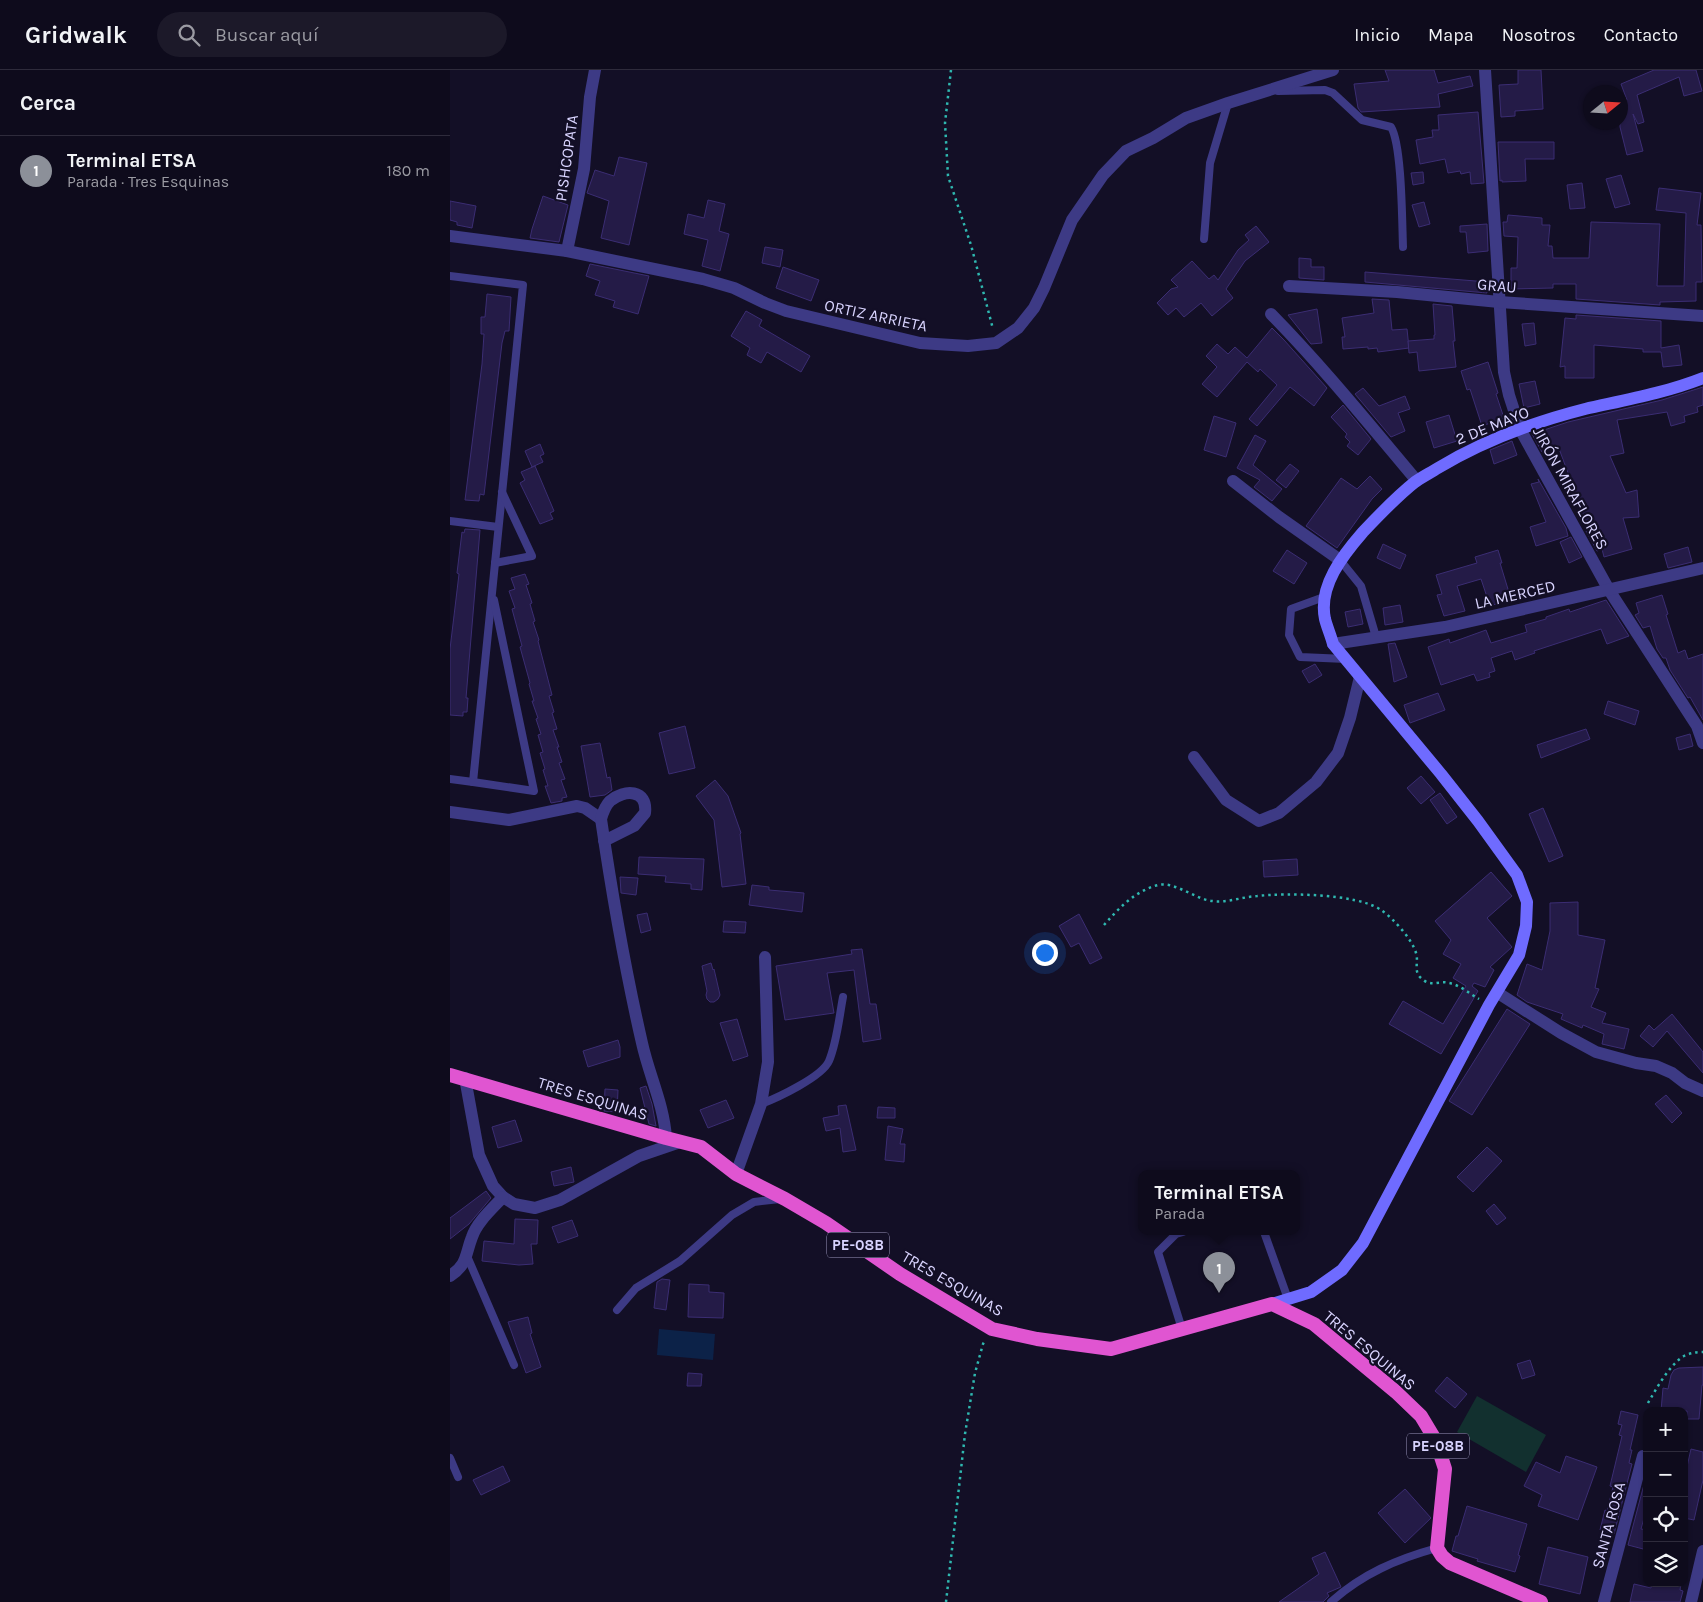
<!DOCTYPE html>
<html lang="es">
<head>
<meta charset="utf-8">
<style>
	:root { --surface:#0e0b1c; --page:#1c1929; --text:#f1f3f6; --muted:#9b9ba3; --line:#2e2b3b; --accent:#8c9099 }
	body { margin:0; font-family:Karla,sans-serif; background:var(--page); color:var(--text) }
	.controls { position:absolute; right:15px; bottom:15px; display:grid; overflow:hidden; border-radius:10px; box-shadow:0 1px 4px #0004 }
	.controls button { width:45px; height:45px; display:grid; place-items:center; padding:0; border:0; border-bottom:1px solid var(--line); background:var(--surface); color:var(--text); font:25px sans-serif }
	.compass { position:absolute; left:1133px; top:15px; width:45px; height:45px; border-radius:50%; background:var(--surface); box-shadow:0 1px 4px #0004; rotate:72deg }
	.you { position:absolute; left:594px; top:882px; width:18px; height:18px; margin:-12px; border:4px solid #fff; border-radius:50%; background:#1a73e8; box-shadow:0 0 0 8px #1a73e833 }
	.badge { display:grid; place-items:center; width:32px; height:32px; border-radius:50%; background:var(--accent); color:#fff; font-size:16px; font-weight:700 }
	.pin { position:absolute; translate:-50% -41px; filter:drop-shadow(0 1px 2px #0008) }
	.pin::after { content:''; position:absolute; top:26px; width:18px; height:15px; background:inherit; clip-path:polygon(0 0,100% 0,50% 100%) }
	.popup { position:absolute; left:688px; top:1100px; width:162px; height:65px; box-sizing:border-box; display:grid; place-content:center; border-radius:10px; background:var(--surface); filter:drop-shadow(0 1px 4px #0005); font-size:16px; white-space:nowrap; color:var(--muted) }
	.popup b { font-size:19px; color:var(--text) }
	.popup::after { content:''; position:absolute; left:50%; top:100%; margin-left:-10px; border:10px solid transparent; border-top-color:var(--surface) }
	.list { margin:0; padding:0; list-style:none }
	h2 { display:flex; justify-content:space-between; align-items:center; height:65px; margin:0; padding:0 20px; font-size:21px }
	h2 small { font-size:16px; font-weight:400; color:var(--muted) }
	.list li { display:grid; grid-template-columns:32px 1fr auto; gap:15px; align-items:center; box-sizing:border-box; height:70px; padding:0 20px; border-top:1px solid var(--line) }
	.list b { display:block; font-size:19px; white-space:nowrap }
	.list p { margin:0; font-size:16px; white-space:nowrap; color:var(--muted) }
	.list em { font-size:16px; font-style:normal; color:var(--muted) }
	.icon { flex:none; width:28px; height:28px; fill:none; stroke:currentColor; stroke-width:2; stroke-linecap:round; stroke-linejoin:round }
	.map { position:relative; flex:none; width:1253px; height:1532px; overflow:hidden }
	header { display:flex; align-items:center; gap:30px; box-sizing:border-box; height:70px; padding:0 25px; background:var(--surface); border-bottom:1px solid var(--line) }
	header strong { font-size:24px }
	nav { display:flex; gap:28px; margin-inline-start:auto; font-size:18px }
	.search { width:350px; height:45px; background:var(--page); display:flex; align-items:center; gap:12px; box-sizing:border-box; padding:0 18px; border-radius:28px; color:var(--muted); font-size:19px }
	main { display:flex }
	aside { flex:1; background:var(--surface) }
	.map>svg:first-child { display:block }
	.green { fill:#12302f }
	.water { fill:#0c2248 }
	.building { fill:#241b47; stroke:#3b2d73 }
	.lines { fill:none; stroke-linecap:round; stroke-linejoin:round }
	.path { stroke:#2fb8b0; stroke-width:2.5; stroke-dasharray:2.5 4; stroke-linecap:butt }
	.service { stroke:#3d3a85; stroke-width:8 }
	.minor { stroke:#3d3a85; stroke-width:12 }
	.tertiary { stroke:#3d3a85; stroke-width:12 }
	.secondary { stroke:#6f6bff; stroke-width:12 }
	.trunk { stroke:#e055d1; stroke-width:14 }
	.labels { text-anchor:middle; stroke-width:4.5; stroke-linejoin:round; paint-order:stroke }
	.shield { fill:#130f26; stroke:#9e99be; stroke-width:1 }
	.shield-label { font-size:15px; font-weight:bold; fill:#d9d4ff }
	.street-label { font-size:16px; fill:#d9d4ff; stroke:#130f26 }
</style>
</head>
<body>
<header>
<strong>Gridwalk</strong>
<div class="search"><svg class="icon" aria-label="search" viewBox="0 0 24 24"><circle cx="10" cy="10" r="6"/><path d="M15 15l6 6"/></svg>Buscar aquí</div>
<nav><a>Inicio</a><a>Mapa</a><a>Nosotros</a><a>Contacto</a></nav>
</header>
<main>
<aside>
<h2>Cerca<small></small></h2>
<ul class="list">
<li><span class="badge">1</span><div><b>Terminal ETSA</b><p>Parada · Tres Esquinas</p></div><em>180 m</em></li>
</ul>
</aside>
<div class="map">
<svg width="1253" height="1532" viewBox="0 0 1253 1532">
	<rect width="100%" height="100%" fill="#130f26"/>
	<!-- green -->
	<path class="green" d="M1027 1326 1096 1365 1076 1402 1007 1362Z"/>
	<!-- water -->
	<path class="water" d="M209 1259 265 1264 263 1290 207 1285Z"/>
	<!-- building -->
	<g class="building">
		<path d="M935 0H984L988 13 1020 6 1023 16 988 24 990 37 911 42 908 38 904 14 939 11Z"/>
		<path d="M1068 0H1091L1093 39 1065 41V46L1051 47 1049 15 1068 14Z"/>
		<path d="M1204 0H1246L1252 21 1234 26 1229 7 1187 25 1194 52 1188 54 1183 44 1193 81 1177 85 1170 57V32L1177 30 1171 14Z"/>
		<path d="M1028 42 1034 113 1021 114 1020 102 1011 104 1010 101 998 103 995 89 970 94 966 70 983 67 982 60H989L988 45Z"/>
		<path d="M1048 72H1104V89H1075L1076 111 1052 112V110L1050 111Z"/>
		<path d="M169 87 197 93 179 175 151 168 159 131 137 123 145 100 164 106Z"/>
		<path d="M973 102 974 113 963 115 961 103Z"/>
		<path d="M1171 105 1180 134 1165 138 1156 109Z"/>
		<path d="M1132 113 1135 138 1120 139 1117 115Z"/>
		<path d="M1209 118 1251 123 1247 155H1251L1252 212H1246V231L1210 232V235L1126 229V214H1103V218L1061 219V198H1067L1068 167 1054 166 1053 152H1057L1058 145 1092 148V155H1100L1098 176H1102L1103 188H1139L1141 152 1210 154 1207 216H1234L1236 143 1206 140Z"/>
		<path d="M93 126 118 135 109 172 80 168 82 159Z"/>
		<path d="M258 130 275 134 269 161 279 164 270 201 252 196 258 170 234 164 238 144 254 148Z"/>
		<path d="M0 131 26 136 22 158 7 155V152L0 150Z"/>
		<path d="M974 132 980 154 969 157 962 135Z"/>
		<path d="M1037 154 1038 181 1018 183 1016 162H1010V156Z"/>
		<path d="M806 156 819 172 795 191 776 219 783 228 762 246 751 233 734 247 726 238 718 245 707 233 721 219 728 217 721 210 742 191 759 209 764 205 768 210 788 180 799 170 795 165Z"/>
		<path d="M315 177 333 180 330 197 312 193Z"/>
		<path d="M849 188 861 189V197H874V210L849 208Z"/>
		<path d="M140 194 199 206 188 244 163 237 165 231 145 225 150 211 136 206Z"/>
		<path d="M333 197 369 210 361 231 326 218Z"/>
		<path d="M915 202 1038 212 1037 223 915 212Z"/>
		<path d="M37 224 61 227 59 261H55L52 273 34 425 30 424 29 431 15 430 32 294 34 264H31V247H35Z"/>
		<path d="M922 229 939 230 942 260 957 259 959 278 928 282 927 278 918 279V277L893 279 892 267H895L892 248 924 243Z"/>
		<path d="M983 234 1002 236 1005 271H1003L1006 297 969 301 967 282 959 283 958 271 984 269V265H985Z"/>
		<path d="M867 239 872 273 861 274 838 245Z"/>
		<path d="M296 241 312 250 309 256 360 286 351 302 317 282 311 293 297 285 300 278 281 266Z"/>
		<path d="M1126 245 1211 251V278L1229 275 1232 295 1213 297 1211 282H1193V279L1144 275V308H1115V296L1110 297 1115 248 1126 249Z"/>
		<path d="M1084 253 1086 274 1075 276 1072 254Z"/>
		<path d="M822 258 834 270 877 318 864 336 840 317 807 356 799 349 827 315 810 299 808 302 797 292 767 327 752 314 767 297 756 286 767 274 778 284 785 277 797 288Z"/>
		<path d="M1038 292 1048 323 1046 324 1054 348 1032 356 1020 319 1017 320 1011 301Z"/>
		<path d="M1085 311 1090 334 1074 338 1069 314Z"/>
		<path d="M1253 317V335L1247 337 1248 342 1234 346 1235 352 1221 356 1217 342 1167 350 1174 383 1160 386 1176 423 1187 420 1189 447 1173 448 1182 479 1154 487 1152 479 1147 481 1136 461 1139 459 1108 376 1092 382 1082 364 1118 352 1212 330Z"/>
		<path d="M913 318 929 336 955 326 960 339 948 343 955 361 941 367 905 324Z"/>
		<path d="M893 335 921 369 908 385 897 376 900 372 895 367 897 364 881 347Z"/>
		<path d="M999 345 1007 371 984 378 976 352Z"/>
		<path d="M764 346 786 353 776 387 754 380Z"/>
		<path d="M805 365 816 371 803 395 832 419 822 431 804 417 810 410 787 398Z"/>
		<path d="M1062 371 1067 385 1044 394 1040 380Z"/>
		<path d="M90 374 94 384 90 386 93 392 82 397 75 381Z"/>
		<path d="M840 394 849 401 836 418 826 410Z"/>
		<path d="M85 396 104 441 100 443 103 449 90 454 70 413 75 410 71 402Z"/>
		<path d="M920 406 932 419 922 429 887 478 856 456 891 408 907 419Z"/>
		<path d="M1088 409 1116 458 1118 466 1086 476 1080 457 1096 452 1081 414 1089 412Z"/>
		<path d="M15 459 30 460 16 628H18L17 642H13V646L0 645V579L9 504 7 503 12 462 14 463Z"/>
		<path d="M1121 467 1132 487 1119 493 1110 472Z"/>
		<path d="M933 474 956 485 950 499 927 488Z"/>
		<path d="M1238 477 1242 492 1218 498 1214 484Z"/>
		<path d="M837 480 857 493 844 514 823 501Z"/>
		<path d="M1048 480 1052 493H1050L1061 529 1040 536 1031 509 1007 516 1015 541 994 546 987 525 992 524 986 505 1027 493 1025 487Z"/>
		<path d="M75 504 79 514 76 515 82 533 80 534 85 551 83 552 89 570 88 571 102 625 99 626 104 642 102 643 107 659 103 660 109 677H107L112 692 109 693 115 709 111 710 117 727 112 728V731L101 733 95 716H98L93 700 95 699 90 683 93 682 88 665 91 664 86 649 88 648 82 631H84L79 614 80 613 70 577 72 576 62 539 65 538 59 521 65 519 61 508Z"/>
		<path d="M1212 525 1218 544 1216 545 1228 583 1235 580 1238 589 1253 584V650L1240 627 1238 628 1220 600 1216 588H1213L1207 579 1200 556 1193 558 1185 545 1189 543 1186 533Z"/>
		<path d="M1156 530 1179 566 1157 574 1151 559 1084 581 1085 583 1065 590 1062 581 1041 588 1045 601 1039 603 1040 607 1027 611 1024 604 991 615 978 577 999 569 1000 573 1036 560 1041 573 1077 562 1075 555 1096 549V547L1119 539 1120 542Z"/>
		<path d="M950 535 953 552 935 555 933 538Z"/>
		<path d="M910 539 913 554 898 557 895 542Z"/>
		<path d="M945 573 957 607 944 612 938 574Z"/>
		<path d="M865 594 872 605 859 613 852 601Z"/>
		<path d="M988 623 995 640 960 653 954 635Z"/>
		<path d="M1158 631 1189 641 1185 655 1154 644Z"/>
		<path d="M235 656 245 698 219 704 209 663Z"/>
		<path d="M1136 659 1140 669 1091 688 1087 675Z"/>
		<path d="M1240 664 1243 676 1229 680 1226 668Z"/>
		<path d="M150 673 157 708 160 707 162 720 155 725 140 727 131 676Z"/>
		<path d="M971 706 985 722 971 734 957 718Z"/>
		<path d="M265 710 278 726 291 763 290 764 296 814 272 817 264 750 246 726Z"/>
		<path d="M990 723 1007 747 997 754 980 730Z"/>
		<path d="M1093 738 1113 786 1099 792 1079 744Z"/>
		<path d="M189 787 254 789 252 820 241 819V814L215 812 216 806 188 804Z"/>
		<path d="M847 789 848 805 814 807 813 791Z"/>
		<path d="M1041 802 1062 826 1037 848 1062 877 1040 897 1044 900 1035 917 1024 913 1022 916 1028 921 991 984 939 954 953 931 993 954 1016 916 1003 908 1011 894 993 884 1001 870 985 851Z"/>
		<path d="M170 807 188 808 186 825 171 823Z"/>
		<path d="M302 815 319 817V820L354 823 352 842 299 835Z"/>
		<path d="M1128 832V865L1155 870 1145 918 1149 919 1141 937 1156 943 1152 953 1179 959 1174 979 1152 974 1154 964 1133 955 1132 958 1111 949 1113 944 1077 932 1067 925 1077 894 1092 900 1100 861V833Z"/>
		<path d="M197 843 201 860 191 863 187 845Z"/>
		<path d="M629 844 652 888 640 894 629 873 621 877 609 856Z"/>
		<path d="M274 851 296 852 295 863 273 862Z"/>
		<path d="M412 879 420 934H426L431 969 413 972 404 900 377 903 384 943 335 950 326 896 402 884 401 880Z"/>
		<path d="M261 893 263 900 264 899 270 925 268 929 264 932H260L257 929 256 925 257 921 252 896Z"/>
		<path d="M1057 939 1080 954 1022 1045 999 1031Z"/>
		<path d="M1222 944 1253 982V1003L1217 961 1203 977 1190 966 1199 955 1204 960Z"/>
		<path d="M287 949 298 986 283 991 270 953Z"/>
		<path d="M168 970 170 977V987L138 997 133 981Z"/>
		<path d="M196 1016 202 1034 206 1056 199 1054 190 1018Z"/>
		<path d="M155 1019 168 1020 167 1042 154 1041Z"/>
		<path d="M1216 1025 1232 1043 1222 1053 1205 1034Z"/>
		<path d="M276 1030 284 1048 258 1058 250 1040Z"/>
		<path d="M396 1035 406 1080 393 1082 390 1058 376 1061 373 1048 389 1045 388 1036Z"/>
		<path d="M428 1037 445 1038V1048H427Z"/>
		<path d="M65 1050 72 1071 48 1078 42 1057Z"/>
		<path d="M438 1056 453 1059 450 1074H455L454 1092 435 1090Z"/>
		<path d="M1037 1077 1052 1091 1023 1122 1007 1107Z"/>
		<path d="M121 1097 124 1112 104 1116 101 1102Z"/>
		<path d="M36 1121 41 1128 19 1154 0 1169V1148Z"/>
		<path d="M1044 1134 1056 1148 1047 1155 1036 1141Z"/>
		<path d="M65 1149 88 1150 87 1174H81L83 1194 69 1195 32 1191 34 1171 64 1174Z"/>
		<path d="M122 1150 128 1166 108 1173 102 1157Z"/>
		<path d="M212 1209 220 1210 216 1240 204 1238 207 1212Z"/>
		<path d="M239 1214 259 1215V1222L274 1223 273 1248 238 1247Z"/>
		<path d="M78 1247 82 1263 80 1264 91 1297 76 1303 58 1252Z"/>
		<path d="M1080 1290 1085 1305 1072 1309 1067 1294Z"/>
		<path d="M1253 1297V1315H1252L1249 1349H1237V1341H1211L1213 1318 1218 1319 1221 1305 1224 1300 1229 1298Z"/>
		<path d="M238 1303 252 1304 251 1316H237Z"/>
		<path d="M997 1307 1017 1324 1005 1338 985 1321Z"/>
		<path d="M1171 1341 1188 1345 1180 1380H1182L1179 1393 1182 1394 1164 1464 1150 1460 1155 1440 1157 1441 1163 1417 1160 1416 1172 1366 1169 1365 1172 1355 1168 1354Z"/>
		<path d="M1241 1379 1253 1382V1410L1244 1450 1234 1448V1410Z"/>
		<path d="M1116 1386 1147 1397 1128 1450 1088 1436 1092 1425 1074 1416 1086 1392 1110 1403Z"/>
		<path d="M53 1396 60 1411 31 1425 23 1410Z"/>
		<path d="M1197 1403V1437L1191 1459 1197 1460V1480L1178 1475Z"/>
		<path d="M955 1419 981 1448 955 1473 928 1443Z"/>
		<path d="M1017 1436 1077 1454 1068 1485 1070 1486 1065 1502 1027 1491 1028 1489 1002 1481 1006 1466H1008Z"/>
		<path d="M1098 1477 1138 1487 1130 1524 1089 1514Z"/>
		<path d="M875 1482 891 1517 877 1523 879 1526 873 1532H829L869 1504 862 1488Z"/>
		<path d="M1202 1513H1231L1230 1520 1233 1521 1230 1532H1180L1184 1514 1201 1518Z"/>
	</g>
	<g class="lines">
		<!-- path -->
		<g class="path">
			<path d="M501 0 495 53 498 106 521 175 543 259"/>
			<path d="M654 855C669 838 685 821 708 815 724 811 745 829 762 831 777 833 792 827 807 826 836 823 906 823 931 840 943 848 962 869 966 883 969 892 963 901 971 908 981 918 989 910 999 913 1010 915 1020 924 1029 929"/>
			<path d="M1198 1333C1206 1319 1220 1294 1234 1286 1240 1283 1246 1282 1253 1282"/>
			<path d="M496 1532 515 1364 525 1303 533 1274 535 1270"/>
		</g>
		<!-- service -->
		<g class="service">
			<path d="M828 21 875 20 883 23 912 50 941 57C952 75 952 152 953 177"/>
			<path d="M754 169 760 93 778 33"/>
			<path d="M0 206 73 215 23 712 0 709"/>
			<path d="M0 451 48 457"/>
			<path d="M890 490 911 516 926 567"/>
			<path d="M45 493 82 486 52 422"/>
			<path d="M874 527 841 539 839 565 850 587 896 589"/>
			<path d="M23 712 84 721 44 530"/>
			<path d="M311 1034C327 1028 372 1007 379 991 387 972 389 948 393 927"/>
			<path d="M814 1162 838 1229"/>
			<path d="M17 1186 64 1295"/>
			<path d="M167 1240 186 1218 230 1191 282 1145 304 1132 330 1129"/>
			<path d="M732 1259 708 1182 726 1164 733 1162"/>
			<path d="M0 1388 8 1407"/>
			<path d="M881 1532C912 1504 947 1489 987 1478"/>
		</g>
		<!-- minor -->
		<g class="minor">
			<path d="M1035 0 1054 302 1059 325 1070 359 1159 520 1247 656 1253 673"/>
			<path d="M117 181 134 99 140 27 145 0"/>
			<path d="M839 216 947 222 1049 232 1253 246"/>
			<path d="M821 244C873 297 919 354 967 411"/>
			<path d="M783 411 829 447 890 490"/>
			<path d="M883 574 995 557 1253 498"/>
			<path d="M744 687 776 730 809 751 829 743 866 712 888 683 900 648 910 607"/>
			<path d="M0 742 59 750 127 736 135 738 151 749"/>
			<path d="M154 771 184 756 195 743C198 719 174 719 160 731 155 736 153 742 151 749 162 824 175 899 192 973 199 1005 214 1035 216 1068"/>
			<path d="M1048 923 1111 963 1146 982 1186 993 1206 996 1222 1003 1235 1013 1253 1021"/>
			<path d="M15 1008 29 1085 43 1116 53 1127 64 1134 85 1138 110 1130 189 1086 230 1072"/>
			<path d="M286 1104 311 1034 318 992 315 887"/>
			<path d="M0 1206C18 1194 15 1185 22 1167 27 1152 42 1139 53 1127"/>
			<path d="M1154 1532 1193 1386"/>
			<path d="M1241 1532 1253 1481"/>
		</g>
		<!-- tertiary -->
		<path class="tertiary" d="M0 166 117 181 253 209 284 218 315 233 336 241 470 273 518 276 546 273 568 258 584 238 594 218 622 150 653 105 676 81 703 68 736 48 778 33 883 0"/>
		<!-- secondary -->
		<path class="secondary" d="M822 1234 861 1222 892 1200 913 1173 1039 935 1069 885 1076 856 1077 832 1067 805 1028 751 991 704 883 574C881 566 877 557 875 549 868 516 893 485 913 462 930 444 946 427 965 412 972 407 980 403 988 398 1033 371 1084 352 1135 339 1175 330 1215 323 1253 308"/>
		<!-- trunk -->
		<path class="trunk" d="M0 1005 216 1068 251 1077 286 1104 335 1129 376 1153 450 1204 542 1259 587 1269 661 1279 822 1234 864 1254 946 1322 971 1346 986 1371 995 1399 987 1478 992 1486 1000 1493 1091 1532"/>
	</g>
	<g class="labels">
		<!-- shield labels -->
		<g class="shield">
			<rect x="377" y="1162.5" width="62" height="25" rx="4"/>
			<rect x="957" y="1363.5" width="62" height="25" rx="4"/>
		</g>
		<g class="shield-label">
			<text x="408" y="1180">PE-08B</text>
			<text x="988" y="1381">PE-08B</text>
		</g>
		<!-- street labels -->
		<g class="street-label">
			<text transform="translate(116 88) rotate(-82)" y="6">PISHCOPATA</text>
			<text transform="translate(1047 215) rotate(5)" y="6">GRAU</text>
			<text transform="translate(426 245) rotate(12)" y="6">ORTIZ ARRIETA</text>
			<text transform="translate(1042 355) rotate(-22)" y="6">2 DE MAYO</text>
			<text transform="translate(1121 418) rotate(61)" y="6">JIRÓN MIRAFLORES</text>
			<text transform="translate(1065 524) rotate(-13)" y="6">LA MERCED</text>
			<text transform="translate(143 1028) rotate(17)" y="6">TRES ESQUINAS</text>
			<text transform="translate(503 1213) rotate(30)" y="6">TRES ESQUINAS</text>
			<text transform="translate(920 1280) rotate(40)" y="6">TRES ESQUINAS</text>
			<text transform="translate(1158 1455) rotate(-75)" y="6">SANTA ROSA</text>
		</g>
	</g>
</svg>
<div class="controls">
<button>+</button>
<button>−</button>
<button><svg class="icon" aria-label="locate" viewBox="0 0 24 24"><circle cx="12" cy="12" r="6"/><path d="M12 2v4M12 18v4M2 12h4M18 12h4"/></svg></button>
<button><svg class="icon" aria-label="layers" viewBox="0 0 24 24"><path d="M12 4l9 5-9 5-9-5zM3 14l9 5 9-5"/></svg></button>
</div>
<svg class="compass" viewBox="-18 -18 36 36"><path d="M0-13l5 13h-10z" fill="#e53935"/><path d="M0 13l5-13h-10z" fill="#9b9ba3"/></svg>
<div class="you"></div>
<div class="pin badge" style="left:769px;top:1223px">1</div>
<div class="popup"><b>Terminal ETSA</b>Parada</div>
</div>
</main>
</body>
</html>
